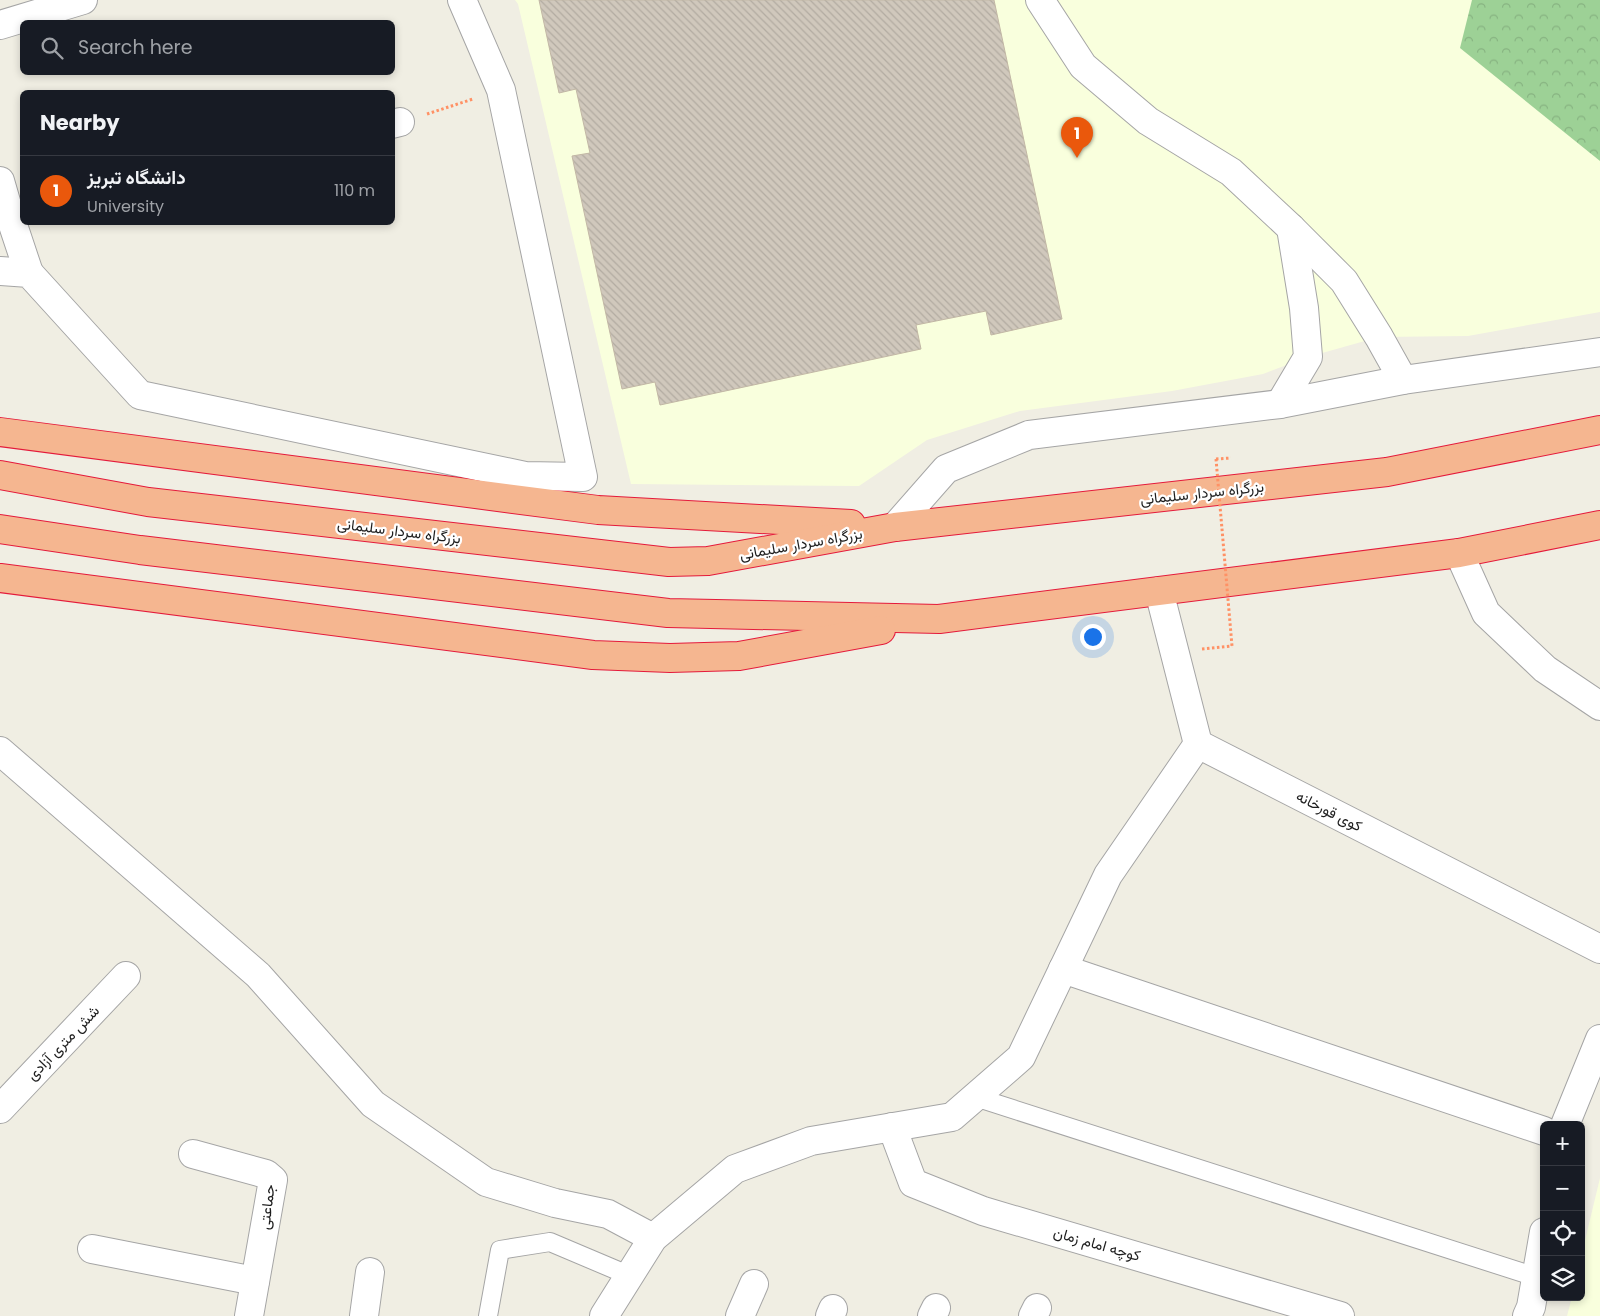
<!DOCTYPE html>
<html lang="en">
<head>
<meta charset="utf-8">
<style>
	:root { --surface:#171b24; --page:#242831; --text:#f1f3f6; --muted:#9ea1a6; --line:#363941; --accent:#ea580c }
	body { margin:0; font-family:Poppins,Vazirmatn,sans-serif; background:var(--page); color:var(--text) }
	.controls { position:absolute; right:15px; bottom:15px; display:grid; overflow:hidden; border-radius:8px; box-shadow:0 2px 8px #0003 }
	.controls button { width:45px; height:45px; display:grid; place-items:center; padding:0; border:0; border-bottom:1px solid var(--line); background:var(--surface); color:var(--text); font:25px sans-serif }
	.you { position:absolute; left:1092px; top:636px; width:18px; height:18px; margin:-12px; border:4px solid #fff; border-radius:50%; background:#1a73e8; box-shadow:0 0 0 8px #1a73e833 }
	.badge { display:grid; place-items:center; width:32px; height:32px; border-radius:50%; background:var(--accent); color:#fff; font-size:16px; font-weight:700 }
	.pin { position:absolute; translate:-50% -41px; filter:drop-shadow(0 1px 2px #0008) }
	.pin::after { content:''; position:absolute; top:26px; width:18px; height:15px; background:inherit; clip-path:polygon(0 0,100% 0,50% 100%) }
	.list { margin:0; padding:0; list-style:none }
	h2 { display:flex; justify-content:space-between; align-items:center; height:65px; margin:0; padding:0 20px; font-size:21px }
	h2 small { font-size:16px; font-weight:400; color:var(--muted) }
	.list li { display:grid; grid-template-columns:32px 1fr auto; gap:15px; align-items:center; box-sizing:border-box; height:70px; padding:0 20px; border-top:1px solid var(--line) }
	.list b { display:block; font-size:19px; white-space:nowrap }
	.list p { margin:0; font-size:16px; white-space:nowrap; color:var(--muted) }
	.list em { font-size:16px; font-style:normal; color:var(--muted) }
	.icon { flex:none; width:28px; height:28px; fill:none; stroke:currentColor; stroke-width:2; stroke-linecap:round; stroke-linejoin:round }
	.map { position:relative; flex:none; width:1600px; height:1316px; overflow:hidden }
	.search { position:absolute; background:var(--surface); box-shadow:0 2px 8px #0003; left:20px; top:20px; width:375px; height:55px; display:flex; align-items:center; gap:12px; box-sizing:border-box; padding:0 18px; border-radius:8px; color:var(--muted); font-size:19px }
	.panel { position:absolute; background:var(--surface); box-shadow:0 2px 8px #0003; left:20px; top:90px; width:375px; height:135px; border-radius:8px }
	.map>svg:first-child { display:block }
	.education { fill:#f9ffdd }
	.forest { fill:url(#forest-crowns) }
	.building { fill:url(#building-back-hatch); stroke:#c2b7a5 }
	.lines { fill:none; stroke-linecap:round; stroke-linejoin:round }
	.service-casing { stroke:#a5a5a5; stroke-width:20 }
	.minor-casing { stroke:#a5a5a5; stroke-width:30 }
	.trunk-casing { stroke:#e41a3b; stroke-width:30 }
	.path { stroke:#ff9165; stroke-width:3; stroke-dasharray:2.5 2.5; stroke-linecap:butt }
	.service { stroke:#fff; stroke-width:18 }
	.minor { stroke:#fff; stroke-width:28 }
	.trunk { stroke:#f5b690; stroke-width:28 }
	.path-bridge { stroke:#ff9165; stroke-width:3; stroke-dasharray:2.5 2.5; stroke-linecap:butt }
	.labels { text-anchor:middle; stroke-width:4.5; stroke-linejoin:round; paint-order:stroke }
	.street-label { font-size:15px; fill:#1e1e1e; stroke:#fff }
</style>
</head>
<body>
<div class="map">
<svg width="1600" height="1316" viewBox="0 0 1600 1316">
	<defs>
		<pattern id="forest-crowns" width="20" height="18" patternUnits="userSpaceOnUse" patternTransform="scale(1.25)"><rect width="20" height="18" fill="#9dd196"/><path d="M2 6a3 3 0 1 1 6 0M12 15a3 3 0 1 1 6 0" fill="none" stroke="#87b381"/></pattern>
		<pattern id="building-back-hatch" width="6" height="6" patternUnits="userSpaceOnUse" patternTransform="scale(1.25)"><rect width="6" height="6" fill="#d0c8bc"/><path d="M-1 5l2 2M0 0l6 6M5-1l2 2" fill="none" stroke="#b2aba1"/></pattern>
	</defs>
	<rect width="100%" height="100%" fill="#f0eee3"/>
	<!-- education -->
	<g class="education">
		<path d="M515 0H1600V312L1468 336 1379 337 1308 357 1263 374 1172 391 1020 411 927 440 859 486 631 484 518 4Z"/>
		<path d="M1600 1178V1316H1567L1572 1297H1581V1257Z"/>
	</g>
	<!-- forest -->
	<path class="forest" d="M1472 0H1600V161L1460 48Z"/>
	<!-- building -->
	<path class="building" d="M539 0H994L1062 319 991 335 986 311 916 325 921 349 660 405 655 382 622 389 572 156 590 153 576 89 559 93Z"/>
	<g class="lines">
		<defs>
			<g id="service">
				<path d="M975 1097 1536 1277"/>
				<path d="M488 1316 500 1250 550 1242 628 1275"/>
			</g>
			<g id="minor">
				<path d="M1040 0 1083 66 1148 121 1231 172 1291 228 1344 281 1379 337 1403 380"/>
				<path d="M0 25 83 0"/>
				<path d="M392 124 400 122"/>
				<path d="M0 181 11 219 29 273"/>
				<path d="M0 271 29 273 140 395 525 476 583 477 501 90 462 0"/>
				<path d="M1280 404 1308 357 1304 308 1291 228"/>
				<path d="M895 527 946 469 1029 435 1280 404 1403 380 1600 352"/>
				<path d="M1459 553 1486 613 1545 669 1600 706"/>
				<path d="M1159 591 1198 744 1600 949"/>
				<path d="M0 751 258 975 373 1104 486 1182 555 1203 608 1214 653 1238"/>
				<path d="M1063 969 1544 1131"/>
				<path d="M0 1109 126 976"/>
				<path d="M1565 1125 1600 1039"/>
				<path d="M892 1127 913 1183 983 1211 1340 1316"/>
				<path d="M193 1154 266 1174 273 1180 249 1316"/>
				<path d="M92 1249 255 1281"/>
				<path d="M364 1316 370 1272"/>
				<path d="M604 1316 653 1238 735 1169 811 1141 952 1117 1021 1057 1108 875 1198 744"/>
				<path d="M740 1316 754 1284"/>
				<path d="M830 1316 833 1309"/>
				<path d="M932 1316 936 1308"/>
				<path d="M1033 1316 1037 1308"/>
				<path d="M1527 1316 1531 1307 1544 1232"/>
			</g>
			<g id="trunk">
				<path d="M0 432 598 510 851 524"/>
				<path d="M0 475 148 502 669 562 708 561 895 527 1387 472 1600 430"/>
				<path d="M0 529 140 550 668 613 939 619 1459 553 1600 525"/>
				<path d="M0 578 593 655 670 658 739 656 881 630"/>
			</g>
		</defs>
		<!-- service casing -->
		<use href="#service" class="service-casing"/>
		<!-- minor casing -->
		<use href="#minor" class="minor-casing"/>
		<!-- trunk casing -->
		<use href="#trunk" class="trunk-casing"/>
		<!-- path -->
		<g class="path">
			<path d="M427 114 473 99"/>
			<path d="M1216 459 1231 458"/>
			<path d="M1202 649 1232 646"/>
		</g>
		<!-- service -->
		<use href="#service" class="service"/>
		<!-- minor -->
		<use href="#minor" class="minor"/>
		<!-- trunk -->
		<use href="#trunk" class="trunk"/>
		<!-- path-bridge -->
		<path class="path-bridge" d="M1216 459 1232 646"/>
	</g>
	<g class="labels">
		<!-- street labels -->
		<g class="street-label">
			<text transform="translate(1202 493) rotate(-6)" y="5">بزرگراه سردار سلیمانی</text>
			<text transform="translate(399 531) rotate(7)" y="5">بزرگراه سردار سلیمانی</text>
			<text transform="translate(801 544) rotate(-10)" y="5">بزرگراه سردار سلیمانی</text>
			<text transform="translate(1329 811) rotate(27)" y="5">کوی قورخانه</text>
			<text transform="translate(63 1043) rotate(-46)" y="5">شش متری آزادی</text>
			<text transform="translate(267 1207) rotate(-83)" y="5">جماعتی</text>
			<text transform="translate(1097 1244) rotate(16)" y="5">کوچه امام زمان</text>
		</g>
	</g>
</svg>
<div class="controls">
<button>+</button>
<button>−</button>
<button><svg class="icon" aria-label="locate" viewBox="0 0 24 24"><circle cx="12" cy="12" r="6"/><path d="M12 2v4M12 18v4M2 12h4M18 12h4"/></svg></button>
<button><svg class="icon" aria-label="layers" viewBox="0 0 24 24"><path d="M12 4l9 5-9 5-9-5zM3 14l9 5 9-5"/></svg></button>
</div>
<div class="you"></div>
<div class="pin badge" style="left:1077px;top:158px">1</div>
<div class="search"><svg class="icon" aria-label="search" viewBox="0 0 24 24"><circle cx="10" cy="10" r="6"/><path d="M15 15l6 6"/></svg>Search here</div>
<section class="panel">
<h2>Nearby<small></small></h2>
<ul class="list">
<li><span class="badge">1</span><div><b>دانشگاه تبریز</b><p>University</p></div><em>110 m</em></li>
</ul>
</section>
</div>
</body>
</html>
